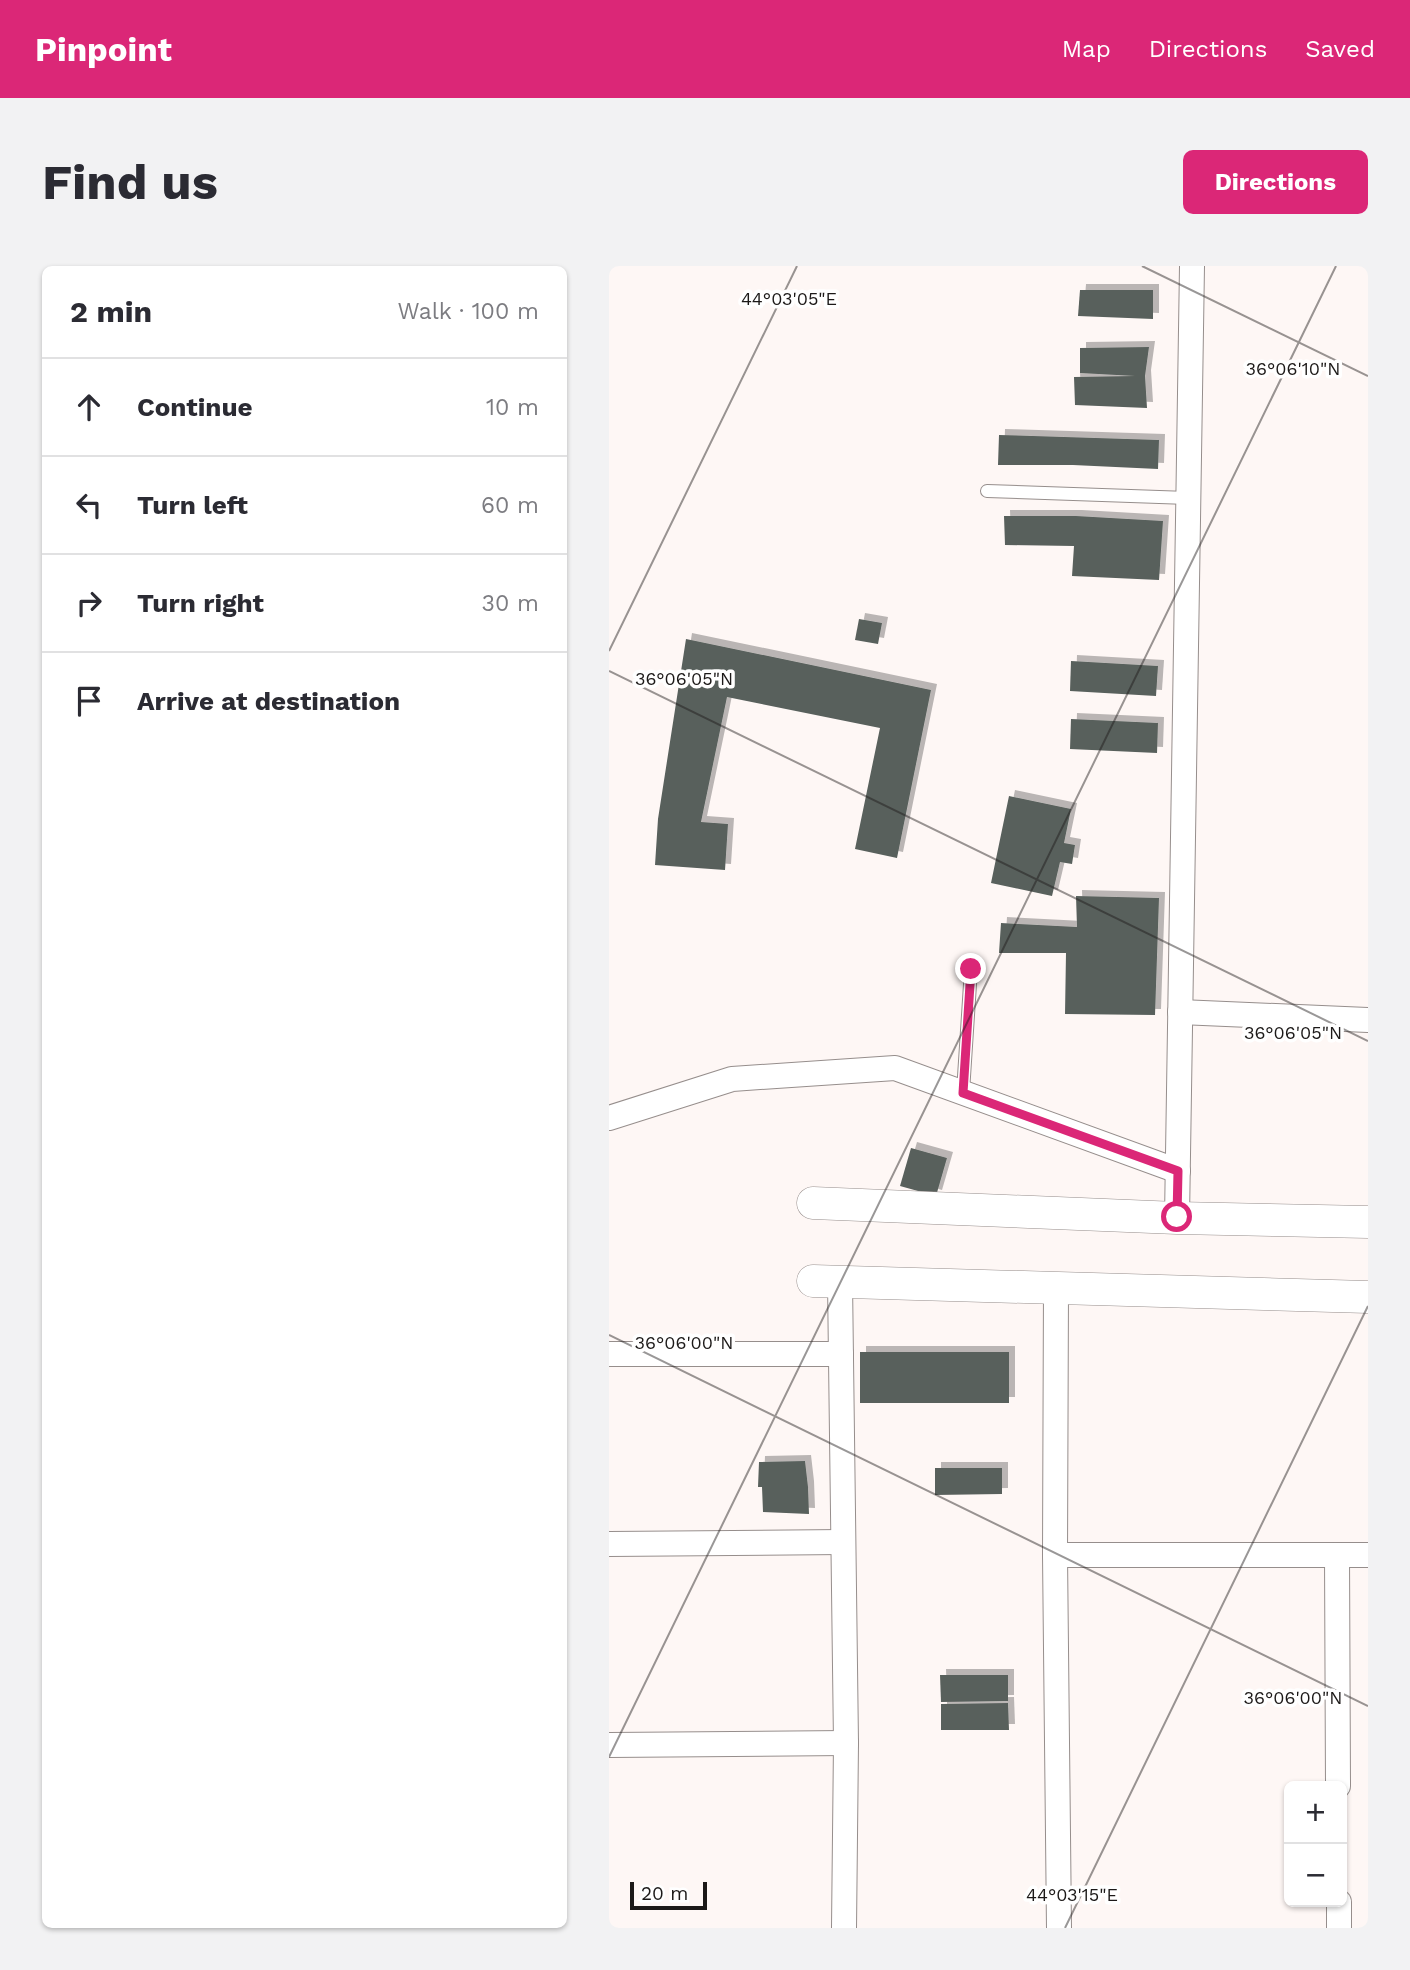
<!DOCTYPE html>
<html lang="en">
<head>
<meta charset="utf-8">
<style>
	:root { --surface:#fff; --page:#f2f2f3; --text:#2b2b33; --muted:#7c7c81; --line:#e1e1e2; --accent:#db2777 }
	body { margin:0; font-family:"Work Sans",sans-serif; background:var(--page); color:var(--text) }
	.controls { position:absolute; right:21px; bottom:21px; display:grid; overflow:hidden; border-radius:10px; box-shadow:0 2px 5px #0004 }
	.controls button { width:63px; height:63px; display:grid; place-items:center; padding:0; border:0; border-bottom:2px solid var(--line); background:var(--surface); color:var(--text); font:35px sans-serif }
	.scale { position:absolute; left:21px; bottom:18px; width:77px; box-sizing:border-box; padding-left:7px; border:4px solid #1c1918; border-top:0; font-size:19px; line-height:24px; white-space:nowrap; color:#1c1918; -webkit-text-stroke:5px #fff; paint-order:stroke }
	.stop { position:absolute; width:21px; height:21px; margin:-16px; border:5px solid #db2777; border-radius:50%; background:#fff }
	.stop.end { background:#db2777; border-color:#fff; box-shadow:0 2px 7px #0008 }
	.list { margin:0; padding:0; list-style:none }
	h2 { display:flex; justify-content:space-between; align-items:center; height:91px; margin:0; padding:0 28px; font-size:30px }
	h2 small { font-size:23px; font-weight:400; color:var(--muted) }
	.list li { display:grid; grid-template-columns:46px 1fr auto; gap:21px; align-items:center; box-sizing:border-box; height:98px; padding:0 28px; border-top:2px solid var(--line) }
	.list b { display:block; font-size:26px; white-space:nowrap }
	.list em { font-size:23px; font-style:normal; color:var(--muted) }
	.icon { flex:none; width:38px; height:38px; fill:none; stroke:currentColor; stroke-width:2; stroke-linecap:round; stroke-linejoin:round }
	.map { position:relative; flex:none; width:759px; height:1662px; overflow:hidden; border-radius:10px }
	header { display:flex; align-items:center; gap:42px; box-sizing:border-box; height:98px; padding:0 35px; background:var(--accent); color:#fff }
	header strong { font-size:33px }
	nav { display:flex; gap:38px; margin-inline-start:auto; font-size:24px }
	.intro { display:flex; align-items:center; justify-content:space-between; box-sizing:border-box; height:168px; padding:0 42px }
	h1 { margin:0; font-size:49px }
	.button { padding:18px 32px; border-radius:10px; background:var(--accent); color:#fff; font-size:24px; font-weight:700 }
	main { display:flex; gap:42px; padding:0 42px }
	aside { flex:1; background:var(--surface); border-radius:10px; box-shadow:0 2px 5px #0004 }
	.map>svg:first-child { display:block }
	.building { fill:#58605c; filter:url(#shadow) }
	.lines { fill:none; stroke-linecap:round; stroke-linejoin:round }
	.service-casing { stroke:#968e8c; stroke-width:14 }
	.minor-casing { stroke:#968e8c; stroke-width:26 }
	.tertiary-casing { stroke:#968e8c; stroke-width:33 }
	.service { stroke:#fff; stroke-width:12 }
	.minor { stroke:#fff; stroke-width:24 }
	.tertiary { stroke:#fff; stroke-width:32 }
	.route { stroke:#db2777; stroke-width:9 }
	.ticks { fill:none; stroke:#1c1918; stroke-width:2; stroke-opacity:0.45 }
	.ticks-label { font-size:18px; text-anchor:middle; fill:#1c1918; stroke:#fff; stroke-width:7; stroke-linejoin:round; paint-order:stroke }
</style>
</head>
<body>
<header>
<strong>Pinpoint</strong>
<nav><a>Map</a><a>Directions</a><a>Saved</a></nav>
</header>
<div class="intro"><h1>Find us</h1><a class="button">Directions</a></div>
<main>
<aside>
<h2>2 min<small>Walk · 100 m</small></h2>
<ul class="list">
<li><svg class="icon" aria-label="ahead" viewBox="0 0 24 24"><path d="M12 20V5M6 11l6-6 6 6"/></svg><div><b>Continue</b></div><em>10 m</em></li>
<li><svg class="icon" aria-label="left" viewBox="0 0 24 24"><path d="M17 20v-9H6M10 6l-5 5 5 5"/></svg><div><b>Turn left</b></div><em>60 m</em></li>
<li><svg class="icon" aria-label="right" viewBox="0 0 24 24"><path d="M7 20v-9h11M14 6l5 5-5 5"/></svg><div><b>Turn right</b></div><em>30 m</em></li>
<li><svg class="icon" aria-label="arrive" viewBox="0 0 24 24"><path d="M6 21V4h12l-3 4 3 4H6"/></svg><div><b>Arrive at destination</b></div></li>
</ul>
</aside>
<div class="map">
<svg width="759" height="1662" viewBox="0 0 759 1662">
	<defs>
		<filter id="shadow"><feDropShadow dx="6" dy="-6" stdDeviation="0" flood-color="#0004"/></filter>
	</defs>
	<rect width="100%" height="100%" fill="#fef7f5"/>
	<!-- building -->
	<g class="building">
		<path d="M471 24H544V53L469 50Z"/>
		<path d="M540 81 536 110 538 142 466 139 465 111 526 110 471 107V82Z"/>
		<path d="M390 169 550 174 549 203 464 199H389Z"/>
		<path d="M395 250H467L554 255 550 314 463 310 465 280 396 279Z"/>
		<path d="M250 353 273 357 269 378 246 374Z"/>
		<path d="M77 373 322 424 288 592 246 583 271 462 118 431 92 556 119 558 116 604 46 599 49 553Z"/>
		<path d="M462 395 549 400 547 430 461 425Z"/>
		<path d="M462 453 549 457 548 487 461 483Z"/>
		<path d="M400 530 462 543 455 577 466 579 463 598 451 596 443 630 382 617Z"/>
		<path d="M467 630 550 632 546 749 456 748 457 687H390L392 657 468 661Z"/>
		<path d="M302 882 338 892 327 930 291 920Z"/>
		<rect x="251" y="1086" width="149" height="51"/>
		<path d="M196 1195 199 1221 200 1248 154 1246 153 1221H149L150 1196Z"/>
		<path d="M326 1202H393V1228L326 1229Z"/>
		<path d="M331 1409H399V1435L332 1436Z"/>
		<path d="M399 1437 400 1464H332V1438Z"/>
	</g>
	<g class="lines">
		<defs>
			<g id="service">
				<path d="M378 225 579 232"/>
				<path d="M354 826 362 703"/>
			</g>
			<g id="minor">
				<path d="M571 746 759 754"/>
				<path d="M0 852 123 813 286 802 569 905"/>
				<path d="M568 952 583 0"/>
				<path d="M231 1016 237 1477 235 1662"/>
				<path d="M447 1022 446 1289 450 1662"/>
				<path d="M0 1088H232"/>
				<path d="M0 1278 234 1276"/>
				<path d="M446 1289H759"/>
				<path d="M728 1289 729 1520"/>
				<path d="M0 1479 237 1477"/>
				<path d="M730 1636V1662"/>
			</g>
			<g id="tertiary">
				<path d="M204 937 568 952 759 956"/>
				<path d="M204 1015 759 1031"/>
			</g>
		</defs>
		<!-- service casing -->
		<use href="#service" class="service-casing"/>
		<!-- minor casing -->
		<use href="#minor" class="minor-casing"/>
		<!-- tertiary casing -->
		<use href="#tertiary" class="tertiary-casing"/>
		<!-- service -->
		<use href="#service" class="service"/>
		<!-- minor -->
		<use href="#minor" class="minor"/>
		<!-- tertiary -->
		<use href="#tertiary" class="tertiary"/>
	</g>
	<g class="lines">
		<!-- route -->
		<path class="route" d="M362 703 354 827 569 905 568 951"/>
	</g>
	<!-- ticks -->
	<path class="ticks" d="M533 0 759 110M0 385 188 0M0 405 759 775M0 1069 759 1440M0 1491 727 0M456 1662 759 1040"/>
	<g class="ticks-label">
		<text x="180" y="39">44°03'05"E</text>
		<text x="684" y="109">36°06'10"N</text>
		<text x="75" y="419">36°06'05"N</text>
		<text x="684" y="773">36°06'05"N</text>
		<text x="75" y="1083">36°06'00"N</text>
		<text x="684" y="1438">36°06'00"N</text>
		<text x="463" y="1635">44°03'15"E</text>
	</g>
</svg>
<div class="controls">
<button>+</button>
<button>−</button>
</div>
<div class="scale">20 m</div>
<div class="stop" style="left:568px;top:951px"></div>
<div class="stop end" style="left:362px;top:703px"></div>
</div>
</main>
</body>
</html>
